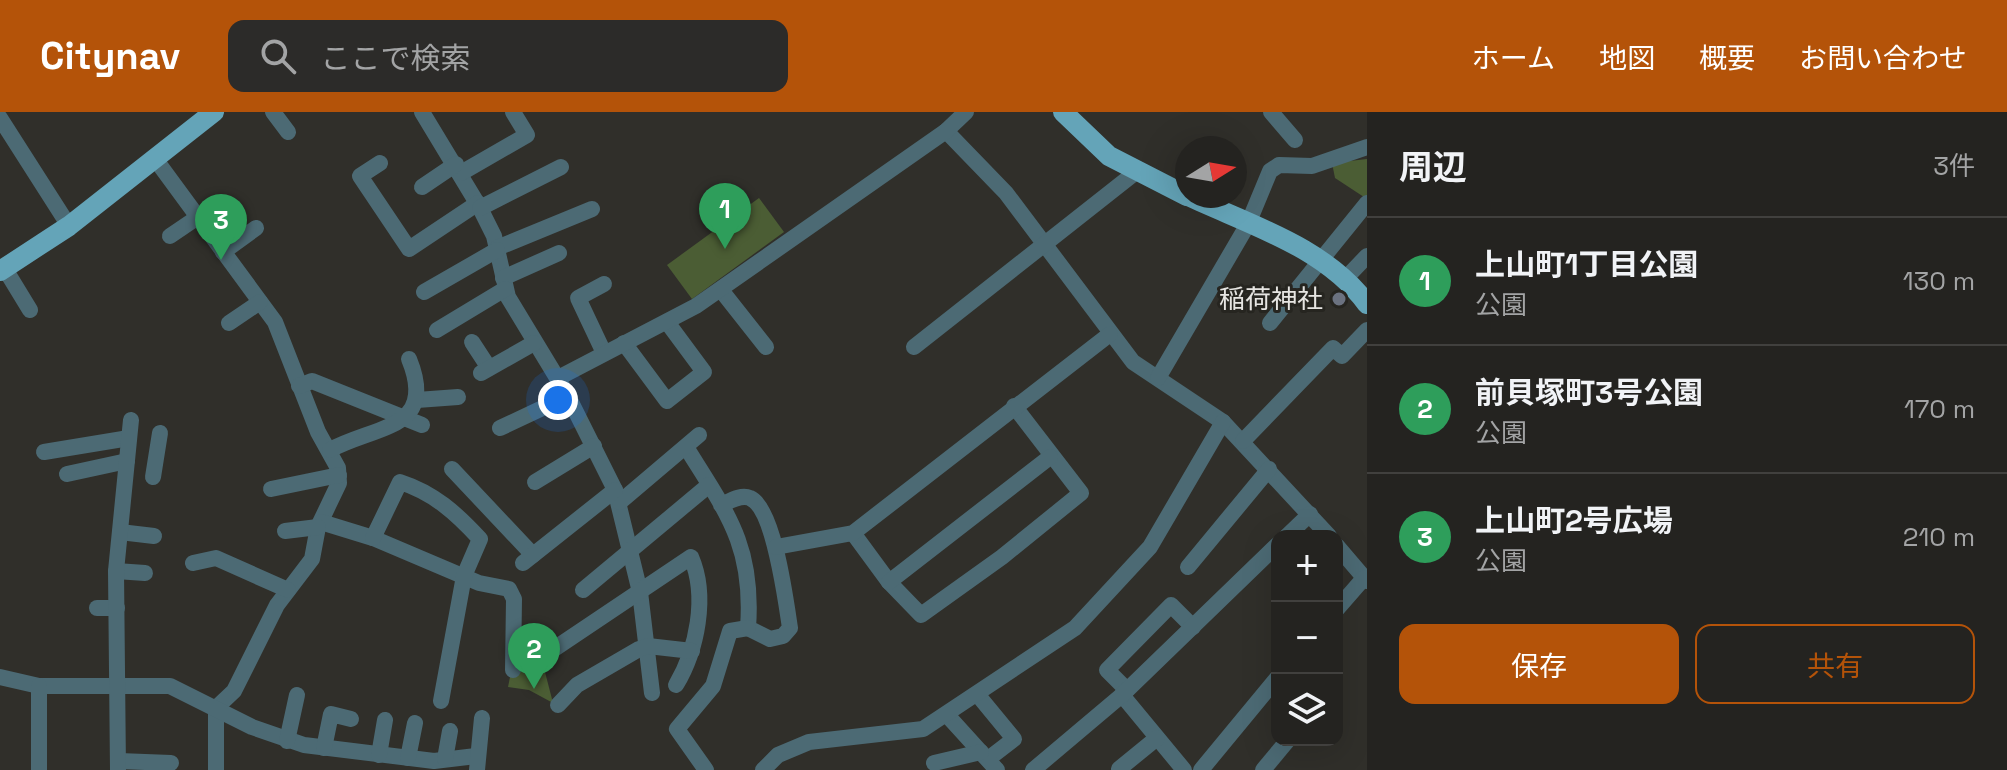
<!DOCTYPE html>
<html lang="ja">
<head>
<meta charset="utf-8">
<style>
	:root { --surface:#242320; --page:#2c2b29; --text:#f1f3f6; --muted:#a3a4a5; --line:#41403e; --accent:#b45309 }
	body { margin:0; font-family:"Space Grotesk","Noto Sans JP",sans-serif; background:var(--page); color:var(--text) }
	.controls { position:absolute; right:24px; bottom:24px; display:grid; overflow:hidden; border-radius:16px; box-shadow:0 8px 32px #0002 }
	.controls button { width:72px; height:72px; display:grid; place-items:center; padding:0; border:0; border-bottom:2px solid var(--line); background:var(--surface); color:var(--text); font:40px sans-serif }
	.compass { position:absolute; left:1175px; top:24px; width:72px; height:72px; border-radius:50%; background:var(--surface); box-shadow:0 8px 32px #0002; rotate:79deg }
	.you { position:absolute; left:558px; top:288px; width:28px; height:28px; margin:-20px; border:6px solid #fff; border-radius:50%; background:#1a73e8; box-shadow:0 0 0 12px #1a73e833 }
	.badge { display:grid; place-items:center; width:52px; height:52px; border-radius:50%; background:var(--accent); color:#fff; font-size:26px; font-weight:700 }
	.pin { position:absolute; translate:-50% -66px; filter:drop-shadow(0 2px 4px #0008) }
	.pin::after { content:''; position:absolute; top:42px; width:28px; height:24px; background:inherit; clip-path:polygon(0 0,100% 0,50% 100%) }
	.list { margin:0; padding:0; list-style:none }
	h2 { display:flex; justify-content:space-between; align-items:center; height:104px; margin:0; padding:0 32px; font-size:34px }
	h2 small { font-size:26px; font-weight:400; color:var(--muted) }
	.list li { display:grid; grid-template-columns:52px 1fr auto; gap:24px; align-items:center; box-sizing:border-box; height:128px; padding:0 32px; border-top:2px solid var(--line) }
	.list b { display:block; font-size:30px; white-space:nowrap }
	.list p { margin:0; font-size:26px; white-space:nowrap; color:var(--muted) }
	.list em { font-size:26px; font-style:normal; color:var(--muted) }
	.actions { display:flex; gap:16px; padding:24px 32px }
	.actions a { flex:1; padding:18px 0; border:2px solid var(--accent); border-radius:16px; text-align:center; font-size:28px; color:var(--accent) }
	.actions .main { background:var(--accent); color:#fff }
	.icon { flex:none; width:44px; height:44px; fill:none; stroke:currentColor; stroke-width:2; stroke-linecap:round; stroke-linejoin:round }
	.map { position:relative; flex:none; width:1367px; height:658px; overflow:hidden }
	header { display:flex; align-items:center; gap:48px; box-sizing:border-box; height:112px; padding:0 40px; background:var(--accent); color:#fff }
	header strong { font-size:38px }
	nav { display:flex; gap:44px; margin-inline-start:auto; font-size:28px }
	.search { width:560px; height:72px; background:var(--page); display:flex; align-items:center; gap:20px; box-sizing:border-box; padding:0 28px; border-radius:16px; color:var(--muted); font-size:30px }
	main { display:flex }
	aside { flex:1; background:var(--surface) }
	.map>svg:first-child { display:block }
	.green { fill:#4b5d34 }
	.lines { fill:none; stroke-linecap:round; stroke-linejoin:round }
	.minor { stroke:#4c6a74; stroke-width:16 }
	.major { stroke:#64a4b8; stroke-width:20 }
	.worship-dot { fill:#6b7280; stroke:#262520; stroke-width:3 }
	.labels { text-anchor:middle; stroke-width:6; stroke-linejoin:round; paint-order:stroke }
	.poi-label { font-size:26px; fill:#e6e5e2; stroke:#262520; text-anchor:end }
</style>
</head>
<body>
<header>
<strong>Citynav</strong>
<div class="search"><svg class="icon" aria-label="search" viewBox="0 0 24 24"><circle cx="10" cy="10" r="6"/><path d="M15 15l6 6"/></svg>ここで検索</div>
<nav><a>ホーム</a><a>地図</a><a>概要</a><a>お問い合わせ</a></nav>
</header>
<main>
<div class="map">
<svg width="1367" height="658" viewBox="0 0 1367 658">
	<rect width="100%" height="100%" fill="#302f2a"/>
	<!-- green -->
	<g class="green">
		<path d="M1367 47V87L1335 66 1332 51Z"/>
		<path d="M759 86 784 120 692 187 667 153Z"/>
		<path d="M511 560H545L553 591 529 578 508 575Z"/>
	</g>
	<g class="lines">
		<!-- minor -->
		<g class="minor">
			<path d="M273 0 288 20"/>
			<path d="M422 0 480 96 494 124 508 185 568 284 615 378 640 480 652 581"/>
			<path d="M1271 0 1295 28"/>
			<path d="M0 6 69 114"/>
			<path d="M946 19 1006 81 1133 250 1223 310 1329 424"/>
			<path d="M156 48 275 210 318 320 338 356 339 371 318 415 312 447 277 493 234 579 216 596V658"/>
			<path d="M380 51 360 64 409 137 478 91"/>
			<path d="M461 61 527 23 513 0"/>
			<path d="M422 75 456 52"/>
			<path d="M480 96 561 55"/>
			<path d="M170 124 198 105"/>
			<path d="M497 136 592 97"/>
			<path d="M223 140 256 116"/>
			<path d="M5 157 30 198"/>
			<path d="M503 166 559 141"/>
			<path d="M1345 167 1367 144"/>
			<path d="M721 178 766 235"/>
			<path d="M424 180 497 138"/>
			<path d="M229 211 260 190"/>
			<path d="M1270 211 1367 91"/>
			<path d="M437 218 505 177"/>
			<path d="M472 230 489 256"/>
			<path d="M624 231 667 289 704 260 667 210"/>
			<path d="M914 235 1136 60"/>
			<path d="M604 241 578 186 604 172"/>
			<path d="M481 261 534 231"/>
			<path d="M558 266 696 194 946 19 966 0"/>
			<path d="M1158 266 1248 112 1270 59 1279 53 1312 54 1367 35"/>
			<path d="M299 274 312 269 422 313"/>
			<path d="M417 288 458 285"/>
			<path d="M500 316 568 284"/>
			<path d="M1243 329 1333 236 1342 244 1367 218"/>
			<path d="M686 335C727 401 754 434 748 516L770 527 783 524 790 516C786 490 774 396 750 386 741 382 730 389 721 393"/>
			<path d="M330 338C376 313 438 318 409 247"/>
			<path d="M44 340 129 326"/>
			<path d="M452 357 533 443"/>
			<path d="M67 362 127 349"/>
			<path d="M153 365 160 321"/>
			<path d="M535 370 594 334"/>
			<path d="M271 377 339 363"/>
			<path d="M620 390 699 323"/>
			<path d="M321 410 373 426 479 471 509 477 514 487 513 558"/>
			<path d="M285 419 318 415"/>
			<path d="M120 420 154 424"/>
			<path d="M853 421 889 470 921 503 1002 445 1081 381 1014 294"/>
			<path d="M1287 424 1310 402"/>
			<path d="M373 426 400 370C434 381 456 401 480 427L464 464 441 589"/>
			<path d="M1337 434 1367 469"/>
			<path d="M776 435 853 421 1110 222"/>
			<path d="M193 451 216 446 288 478"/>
			<path d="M523 451 615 378"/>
			<path d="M1188 455 1269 357"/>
			<path d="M116 459 145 461"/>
			<path d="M889 470 1050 345"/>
			<path d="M583 478 709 373"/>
			<path d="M97 496H117"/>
			<path d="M1337 497 1364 466"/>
			<path d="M551 539 691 445C708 484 697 538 676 573"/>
			<path d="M0 565 39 574H170L252 615 304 633 434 649 476 644"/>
			<path d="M39 574V658"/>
			<path d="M1127 578 1107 558 1171 493 1193 515"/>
			<path d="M977 582 1014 627 988 647"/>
			<path d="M1122 583 1184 658"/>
			<path d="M558 593 577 573 639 537 648 534 692 539"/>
			<path d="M947 603 997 658"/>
			<path d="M287 629 297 583"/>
			<path d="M324 636 331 602 351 607"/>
			<path d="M379 643 385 608"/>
			<path d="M408 646 415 611"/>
			<path d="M445 647 450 619"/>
			<path d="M119 649 171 651"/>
			<path d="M934 651 981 640"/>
			<path d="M1119 657 1157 626"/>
			<path d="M118 658 116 459 131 308"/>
			<path d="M477 658 482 606"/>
			<path d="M706 658 677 617 713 574 730 519 748 516"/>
			<path d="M763 658 778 643 809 630 923 617 1075 516 1150 435 1223 310"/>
			<path d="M1033 658 1122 583 1277 433"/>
			<path d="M1201 658 1277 566"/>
			<path d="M1263 658 1288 628"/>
		</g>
		<!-- major -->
		<g class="major">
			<path d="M1063 0 1109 44 1187 84"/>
			<path d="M1188 84C1250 113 1325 135 1367 192"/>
			<path d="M0 159 69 114 214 0"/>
		</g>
	</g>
	<!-- markers -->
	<circle class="worship-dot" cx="1339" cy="187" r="8"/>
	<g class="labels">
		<!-- poi labels -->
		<g class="poi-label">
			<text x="1323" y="196">稲荷神社</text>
		</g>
	</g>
</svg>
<div class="controls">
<button>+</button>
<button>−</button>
<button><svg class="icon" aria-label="layers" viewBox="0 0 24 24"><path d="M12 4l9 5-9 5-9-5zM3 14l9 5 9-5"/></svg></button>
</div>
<svg class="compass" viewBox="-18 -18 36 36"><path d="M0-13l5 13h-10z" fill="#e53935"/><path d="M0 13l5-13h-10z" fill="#a3a4a5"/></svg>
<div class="you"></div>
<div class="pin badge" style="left:725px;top:137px;background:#2e9e5b">1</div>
<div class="pin badge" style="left:534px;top:577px;background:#2e9e5b">2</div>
<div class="pin badge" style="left:221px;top:148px;background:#2e9e5b">3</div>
</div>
<aside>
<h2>周辺<small>3件</small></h2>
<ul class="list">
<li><span class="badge" style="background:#2e9e5b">1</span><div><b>上山町1丁目公園</b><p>公園</p></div><em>130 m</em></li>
<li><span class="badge" style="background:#2e9e5b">2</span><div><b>前貝塚町3号公園</b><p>公園</p></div><em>170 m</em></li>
<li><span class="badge" style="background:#2e9e5b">3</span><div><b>上山町2号広場</b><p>公園</p></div><em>210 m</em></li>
</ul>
<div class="actions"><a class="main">保存</a><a>共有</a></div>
</aside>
</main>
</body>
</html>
